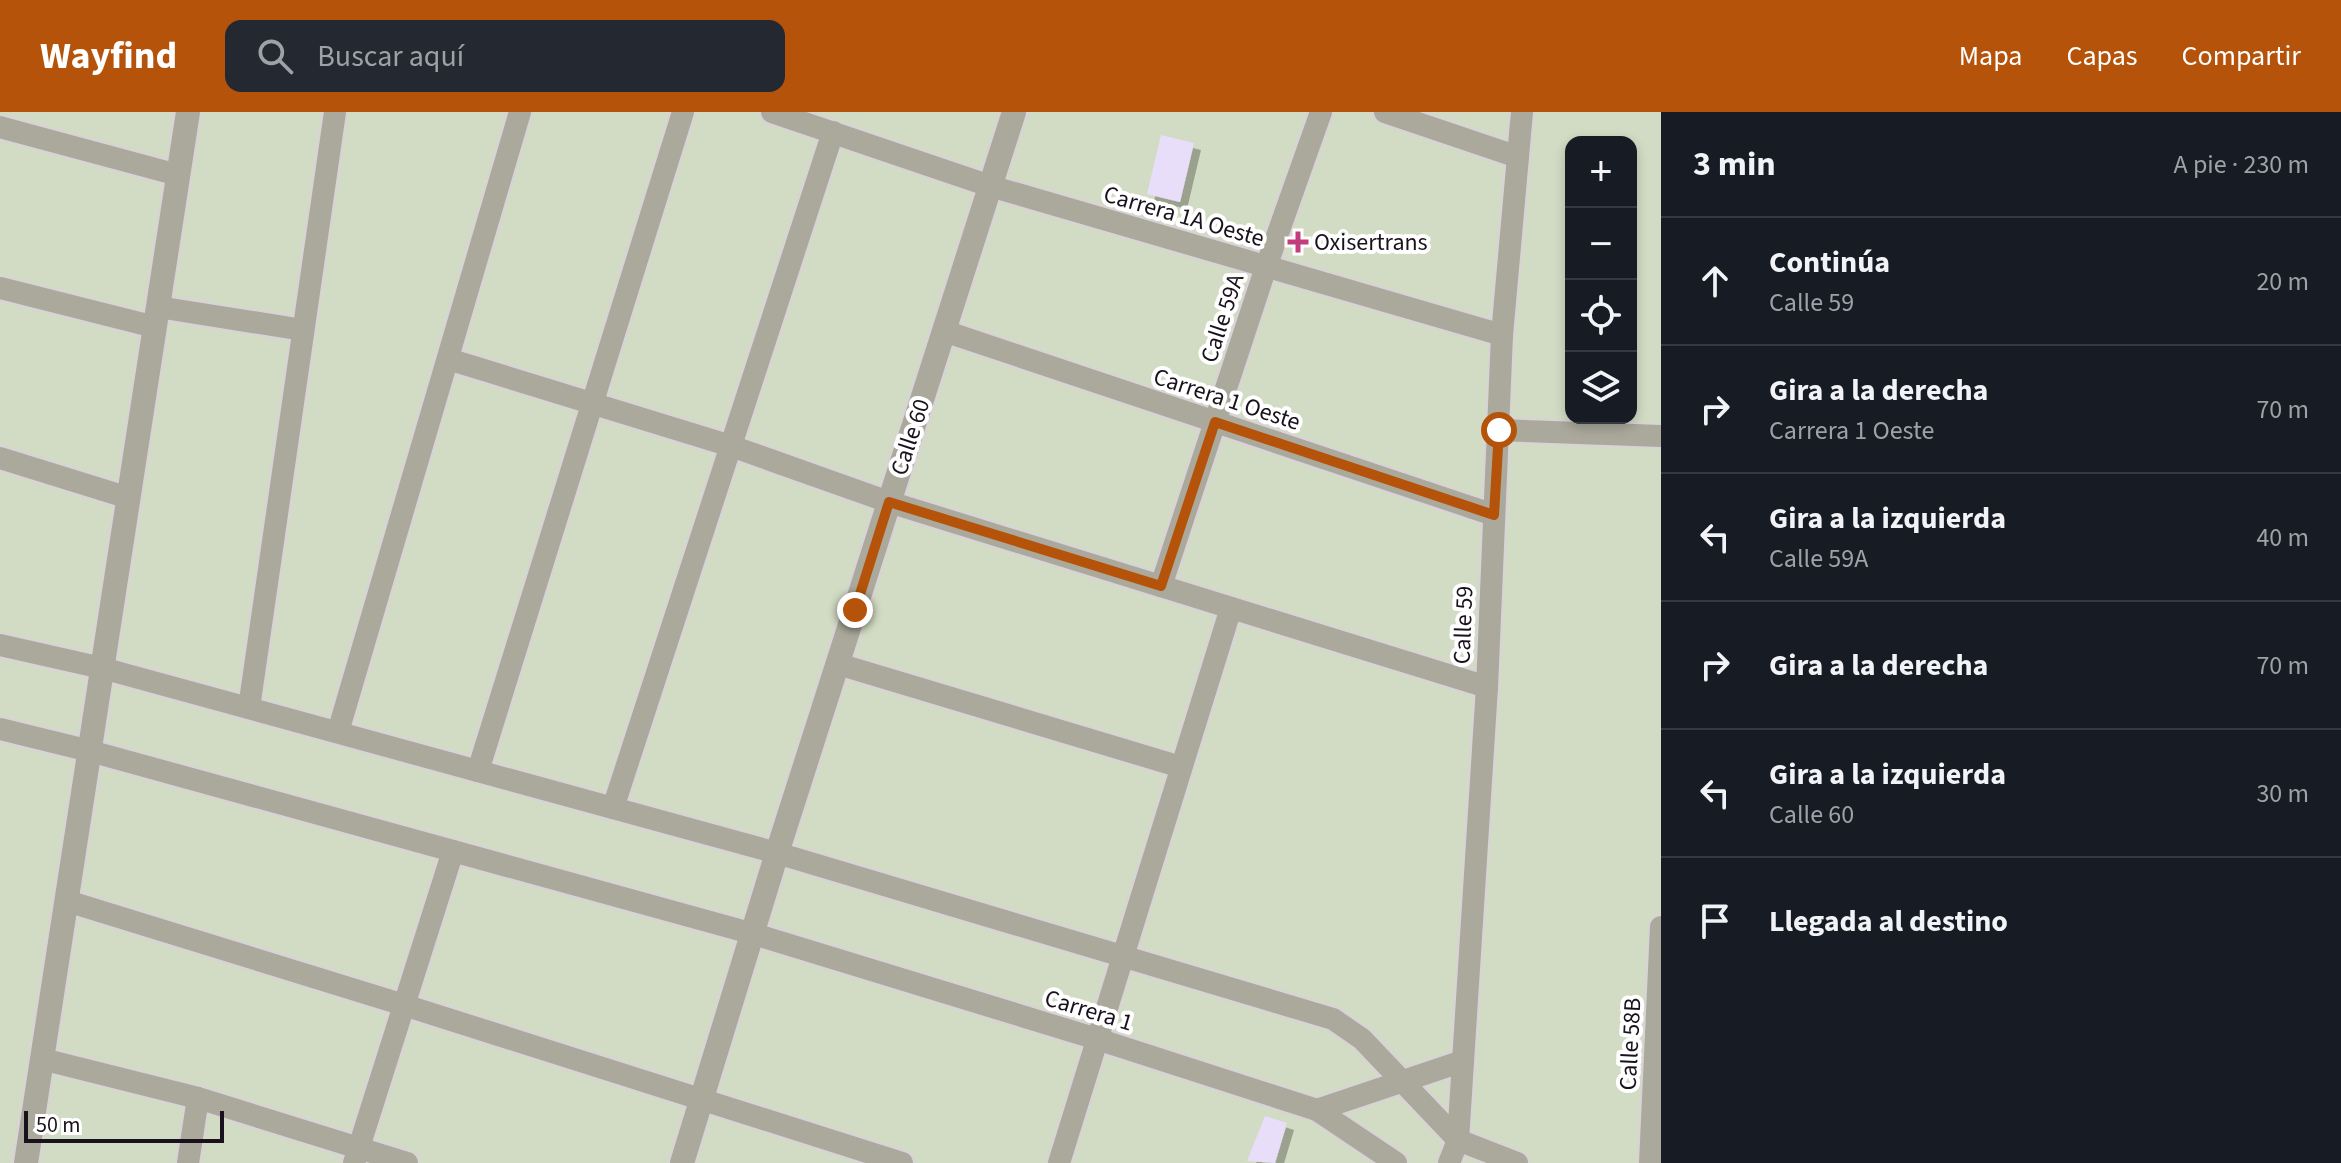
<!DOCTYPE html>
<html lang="es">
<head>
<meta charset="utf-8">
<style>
	:root { --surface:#171b24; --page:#242831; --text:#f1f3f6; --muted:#9ea1a6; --line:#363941; --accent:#b45309 }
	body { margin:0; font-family:"Source Sans 3",sans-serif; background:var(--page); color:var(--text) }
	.controls { position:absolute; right:24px; top:24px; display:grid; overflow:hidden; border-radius:16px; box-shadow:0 4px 12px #0003 }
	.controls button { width:72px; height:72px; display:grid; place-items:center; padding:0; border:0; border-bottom:2px solid var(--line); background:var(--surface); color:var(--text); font:40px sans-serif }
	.scale { position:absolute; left:24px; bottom:20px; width:200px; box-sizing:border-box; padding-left:8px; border:4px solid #19111b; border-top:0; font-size:22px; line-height:28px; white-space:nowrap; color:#19111b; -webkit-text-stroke:6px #fff; paint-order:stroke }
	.stop { position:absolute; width:24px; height:24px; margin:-18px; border:6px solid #b45309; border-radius:50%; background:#fff }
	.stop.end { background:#b45309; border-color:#fff; box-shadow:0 2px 8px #0008 }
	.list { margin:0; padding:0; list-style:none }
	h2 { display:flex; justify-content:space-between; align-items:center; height:104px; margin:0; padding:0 32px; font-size:34px }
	h2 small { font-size:26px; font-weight:400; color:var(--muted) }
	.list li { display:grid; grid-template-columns:52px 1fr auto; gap:24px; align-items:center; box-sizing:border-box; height:128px; padding:0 32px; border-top:2px solid var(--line) }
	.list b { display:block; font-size:30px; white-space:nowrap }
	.list p { margin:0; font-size:26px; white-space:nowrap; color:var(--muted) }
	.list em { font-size:26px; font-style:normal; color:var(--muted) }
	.icon { flex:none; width:44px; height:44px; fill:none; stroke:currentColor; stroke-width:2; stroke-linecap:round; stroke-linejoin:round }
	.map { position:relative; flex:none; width:1661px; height:1051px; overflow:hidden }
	header { display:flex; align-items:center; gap:48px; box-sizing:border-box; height:112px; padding:0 40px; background:var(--accent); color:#fff }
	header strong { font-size:38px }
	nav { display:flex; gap:44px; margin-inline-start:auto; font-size:28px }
	.search { width:560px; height:72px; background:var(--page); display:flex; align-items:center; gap:20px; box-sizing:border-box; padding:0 28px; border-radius:16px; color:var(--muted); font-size:30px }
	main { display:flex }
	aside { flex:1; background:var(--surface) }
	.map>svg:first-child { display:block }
	.green { fill:#d2dbc3; fill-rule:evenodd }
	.building { fill:#e8defa; filter:url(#shadow) }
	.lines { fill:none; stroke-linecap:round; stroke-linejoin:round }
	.minor-casing { stroke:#d9d3d9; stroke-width:26 }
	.tertiary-casing { stroke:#d9d3d9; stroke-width:28 }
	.minor { stroke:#aaa99b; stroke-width:22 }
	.tertiary { stroke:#aaa99b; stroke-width:24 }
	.route { stroke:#b45309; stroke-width:10 }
	.poi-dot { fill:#c33c7b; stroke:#fff; stroke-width:3 }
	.labels { text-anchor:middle; stroke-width:8; stroke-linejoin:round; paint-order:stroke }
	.street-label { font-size:24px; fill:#19111b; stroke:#fff }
	.poi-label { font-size:24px; fill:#19111b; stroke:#fff; text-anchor:start }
</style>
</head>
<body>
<header>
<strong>Wayfind</strong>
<div class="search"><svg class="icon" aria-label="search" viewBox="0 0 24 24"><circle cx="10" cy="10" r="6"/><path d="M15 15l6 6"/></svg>Buscar aquí</div>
<nav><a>Mapa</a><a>Capas</a><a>Compartir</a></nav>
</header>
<main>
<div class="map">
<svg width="1661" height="1051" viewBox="0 0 1661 1051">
	<defs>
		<filter id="shadow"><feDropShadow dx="7" dy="7" stdDeviation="0" flood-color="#0004"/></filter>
	</defs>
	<rect width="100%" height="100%" fill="#fdf8fd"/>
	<!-- green -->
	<path class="green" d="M0 0H1661V1051H0ZM1571 30H1631V306H1571Z"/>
	<!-- building -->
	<g class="building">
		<path d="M1161 23 1194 31 1180 90 1147 82Z"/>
		<path d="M1265 1004 1287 1011 1275 1051 1247 1049Z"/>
	</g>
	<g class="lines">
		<defs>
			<g id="minor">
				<path d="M772 0 990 74 1502 223"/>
				<path d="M1385 0 1518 45"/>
				<path d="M0 15 178 63"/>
				<path d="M0 176 155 215"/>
				<path d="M158 195 303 218"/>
				<path d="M944 219 1494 403"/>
				<path d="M448 247 731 334 889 390 1487 575"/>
				<path d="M1499 318 1661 324"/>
				<path d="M0 346 129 386"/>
				<path d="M1161 474 1266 155 1321 0"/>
				<path d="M0 533 102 556 777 741 1333 907 1362 927 1458 1028 1517 1051"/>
				<path d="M838 552 1181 655"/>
				<path d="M249 596 335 0"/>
				<path d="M0 617 90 639 754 822 1097 927 1317 998 1396 1051"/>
				<path d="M338 620 520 0"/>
				<path d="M478 659 683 0"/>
				<path d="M613 696 833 20"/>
				<path d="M67 789 404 893 902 1051"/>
				<path d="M42 947 198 986 407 1051"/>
				<path d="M1317 998 1463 949"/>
				<path d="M188 1051 198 986"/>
				<path d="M354 1051 453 739"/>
				<path d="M1059 1051 1231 496"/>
				<path d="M1449 1051 1458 1028 1487 575 1502 223 1522 0"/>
				<path d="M1650 1051 1661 815"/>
			</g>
			<g id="tertiary">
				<path d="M26 1051 188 0"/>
				<path d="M682 1051 777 741 1014 0"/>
			</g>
		</defs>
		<!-- minor casing -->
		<use href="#minor" class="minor-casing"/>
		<!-- tertiary casing -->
		<use href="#tertiary" class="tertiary-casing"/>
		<!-- minor -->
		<use href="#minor" class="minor"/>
		<!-- tertiary -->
		<use href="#tertiary" class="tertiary"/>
	</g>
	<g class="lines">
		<!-- route -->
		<path class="route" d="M855 498 889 390 1161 474 1215 310 1494 403 1499 318"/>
	</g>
	<!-- markers -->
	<path class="poi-dot" d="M1294 118h8v8h8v8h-8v8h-8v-8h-8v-8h8z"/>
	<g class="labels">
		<!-- street labels -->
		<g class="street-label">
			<text transform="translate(1184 104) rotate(16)" y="8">Carrera 1A Oeste</text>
			<text transform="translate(1222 206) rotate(-72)" y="8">Calle 59A</text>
			<text transform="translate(1227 287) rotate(18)" y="8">Carrera 1 Oeste</text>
			<text transform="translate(910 325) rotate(-72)" y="8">Calle 60</text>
			<text transform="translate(1463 513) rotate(-88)" y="8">Calle 59</text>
			<text transform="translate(1089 898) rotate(17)" y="8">Carrera 1</text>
			<text transform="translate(1630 932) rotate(-87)" y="8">Calle 58B</text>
		</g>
		<!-- poi labels -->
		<g class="poi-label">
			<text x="1314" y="138">Oxisertrans</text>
		</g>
	</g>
</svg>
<div class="controls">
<button>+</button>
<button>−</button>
<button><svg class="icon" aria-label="locate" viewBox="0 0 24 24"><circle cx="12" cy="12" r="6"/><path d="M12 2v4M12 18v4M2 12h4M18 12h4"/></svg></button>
<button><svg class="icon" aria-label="layers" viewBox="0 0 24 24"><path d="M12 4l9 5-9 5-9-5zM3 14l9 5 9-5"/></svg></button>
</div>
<div class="scale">50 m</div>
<div class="stop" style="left:1499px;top:318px"></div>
<div class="stop end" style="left:855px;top:498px"></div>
</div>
<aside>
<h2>3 min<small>A pie · 230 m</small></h2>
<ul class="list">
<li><svg class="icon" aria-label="ahead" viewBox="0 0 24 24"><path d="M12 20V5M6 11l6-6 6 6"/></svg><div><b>Continúa</b><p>Calle 59</p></div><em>20 m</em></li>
<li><svg class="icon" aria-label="right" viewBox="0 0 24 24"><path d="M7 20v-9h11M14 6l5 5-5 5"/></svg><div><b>Gira a la derecha</b><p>Carrera 1 Oeste</p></div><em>70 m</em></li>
<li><svg class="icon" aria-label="left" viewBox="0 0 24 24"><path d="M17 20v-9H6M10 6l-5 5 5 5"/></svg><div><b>Gira a la izquierda</b><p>Calle 59A</p></div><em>40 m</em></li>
<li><svg class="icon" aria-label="right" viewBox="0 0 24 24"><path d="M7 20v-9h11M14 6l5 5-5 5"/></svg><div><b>Gira a la derecha</b></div><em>70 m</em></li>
<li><svg class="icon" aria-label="left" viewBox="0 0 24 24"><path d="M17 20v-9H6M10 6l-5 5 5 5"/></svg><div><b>Gira a la izquierda</b><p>Calle 60</p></div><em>30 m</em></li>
<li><svg class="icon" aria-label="arrive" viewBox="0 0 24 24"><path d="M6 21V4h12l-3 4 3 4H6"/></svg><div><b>Llegada al destino</b></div></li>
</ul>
</aside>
</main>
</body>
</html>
